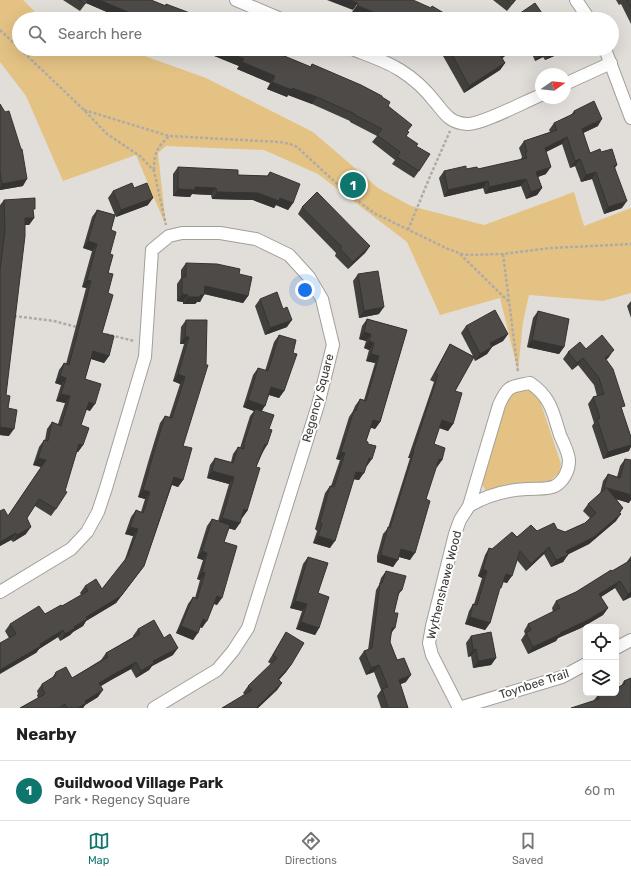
<!DOCTYPE html>
<html lang="en">
<head>
<meta charset="utf-8">
<style>
	:root { --surface:#fff; --page:#f6f6f6; --text:#202124; --muted:#757577; --line:#e0e0e0; --accent:#0f766e }
	body { margin:0; font-family:Rubik,sans-serif; background:var(--page); color:var(--text) }
	.controls { position:absolute; right:12px; bottom:12px; display:grid; overflow:hidden; border-radius:6px; box-shadow:0 4px 16px #0002 }
	.controls button { width:36px; height:36px; display:grid; place-items:center; padding:0; border:0; border-bottom:1px solid var(--line); background:var(--surface); color:var(--text); font:20px sans-serif }
	.compass { position:absolute; left:535px; top:68px; width:36px; height:36px; border-radius:50%; background:var(--surface); box-shadow:0 4px 16px #0002; rotate:76deg }
	.you { position:absolute; left:305px; top:290px; width:14px; height:14px; margin:-10px; border:3px solid #fff; border-radius:50%; background:#1a73e8; box-shadow:0 0 0 6px #1a73e833 }
	.badge { display:grid; place-items:center; width:26px; height:26px; border-radius:50%; background:var(--accent); color:#fff; font-size:13px; font-weight:700 }
	.pin { position:absolute; translate:-50% -50%; border:2px solid #fff; box-shadow:0 1px 4px #0006 }
	.list { margin:0; padding:0; list-style:none }
	h2 { display:flex; justify-content:space-between; align-items:center; height:52px; margin:0; padding:0 16px; font-size:17px }
	h2 small { font-size:13px; font-weight:400; color:var(--muted) }
	.list li { display:grid; grid-template-columns:26px 1fr auto; gap:12px; align-items:center; box-sizing:border-box; height:60px; padding:0 16px; border-top:1px solid var(--line) }
	.list b { display:block; font-size:15px; white-space:nowrap }
	.list p { margin:0; font-size:13px; white-space:nowrap; color:var(--muted) }
	.list em { font-size:13px; font-style:normal; color:var(--muted) }
	.icon { flex:none; width:22px; height:22px; fill:none; stroke:currentColor; stroke-width:2; stroke-linecap:round; stroke-linejoin:round }
	.map { position:relative; flex:none; width:631px; height:708px; overflow:hidden }
	.search { position:absolute; background:var(--surface); box-shadow:0 4px 16px #0002; left:12px; right:12px; top:12px; height:44px; display:flex; align-items:center; gap:10px; box-sizing:border-box; padding:0 14px; border-radius:22px; color:var(--muted); font-size:15px }
	.sheet { height:112px; background:var(--surface) }
	nav { display:flex; justify-content:space-around; align-items:center; box-sizing:border-box; height:56px; border-top:1px solid var(--line); background:var(--surface); font-size:11px; color:var(--muted) }
	nav a { display:grid; justify-items:center; gap:2px }
	nav .on { color:var(--accent) }
	.map>svg:first-child { display:block }
	.green { fill:#e4c284 }
	.lines { fill:none; stroke-linecap:round; stroke-linejoin:round }
	.street-casing { stroke:#a29f9b; stroke-width:14 }
	.path { stroke:#aeaba7; stroke-width:2.5; stroke-dasharray:3 2; stroke-linecap:butt }
	.street { stroke:#fff; stroke-width:12 }
	.wall { fill:#42403d }
	.shaded-wall { fill:#363432 }
	.building { fill:#4d4a47; stroke:#363432 }
	.labels { text-anchor:middle; stroke-width:4; stroke-linejoin:round; paint-order:stroke }
	.street-label { font-size:12px; fill:#3b3a38; stroke:#fff }
</style>
</head>
<body>
<div class="map">
<svg width="631" height="708" viewBox="0 0 631 708">
	<rect width="100%" height="100%" fill="#e1ded9"/>
	<!-- green -->
	<g class="green">
		<path d="M0 0H23L42 19H19V49H125L206 78 313 132 378 188 411 206 484 225 574 192 584 226 631 208V293L603 301 529 295 523 322 518 371 500 298 440 315 407 242 318 174 264 150 166 146 158 153 166 226 136 155 63 181 26 96 0 62Z"/>
		<path d="M529 390 538 395 561 464 559 473 550 481 507 484 486 491 482 484 504 401 516 392Z"/>
	</g>
	<g class="lines">
		<defs>
			<g id="street">
				<path d="M236 0 281 19"/>
				<path d="M576 0 589 19"/>
				<path d="M352 49C367 55 386 61 400 70 413 78 426 90 436 103 445 114 450 123 467 124 481 125 526 101 541 95"/>
				<path d="M605 49 631 118"/>
				<path d="M565 84 611 63"/>
				<path d="M0 592 71 549 87 532 98 512 106 488 145 357 152 250 169 236 182 233H220L256 239 289 255 309 277 322 299 333 345 318 405 248 628 233 651 217 670 154 708"/>
				<path d="M616 648 631 640"/>
				<path d="M459 708 432 655 429 643 432 626 455 534 460 520 469 506 499 405C508 385 510 387 530 383 551 397 553 413 560 435 563 442 569 453 569 461 569 470 564 481 555 486 547 490 536 488 527 489 506 490 487 495 469 506"/>
				<path d="M459 708 562 677 586 664"/>
			</g>
		</defs>
		<!-- street casing -->
		<use href="#street" class="street-casing"/>
		<!-- path -->
		<g class="path">
			<path d="M0 30 19 48"/>
			<path d="M20 49 84 110 107 134 140 156 154 171 166 225"/>
			<path d="M84 110 169 136 280 142 290 144 297 147 345 191 374 213 448 249 462 254 469 255 503 254 551 248 631 244"/>
			<path d="M154 170C154 153 157 148 169 136"/>
			<path d="M408 230 431 174 450 131"/>
			<path d="M460 254 510 303"/>
			<path d="M503 254 518 372"/>
			<path d="M14 316 54 321 77 327"/>
			<path d="M106 334 134 341"/>
		</g>
		<!-- street -->
		<use href="#street" class="street"/>
	</g>
	<!-- wall -->
	<g class="wall">
		<path d="M63 0H151L165 6 166 4 189 16 197 19H123L86 3 80 11Z"/>
		<path d="M493 0H516L507 11Z"/>
		<path d="M616 0H631V24L621 4 619 5Z"/>
		<path d="M175 49H273L277 53 310 67 312 64 382 97 408 132 406 136 416 146 419 171 414 178 392 164 395 160 372 142 377 136 350 122V121L312 104 288 95 287 97 267 89 270 83 237 69 239 66 207 53 199 50 194 56Z"/>
		<path d="M432 49H469L470 50H509L504 57 502 58 505 63 500 70 464 93 443 56Z"/>
		<path d="M530 49H563L561 53 545 60 543 57 535 61Z"/>
		<path d="M0 104 23 186 0 190Z"/>
		<path d="M574 111 598 126 583 133 590 153 601 152 617 165 615 168 622 208 604 214 592 179 581 182 575 166 570 168 562 144 546 152V174L538 177 542 188 537 195 526 199 521 186 485 194 483 188 444 197 439 178 444 171 478 169 520 160 522 157 519 148 524 141 550 132 549 130 554 123 571 115Z"/>
		<path d="M178 167 238 175 267 176 270 172 293 203 288 210 276 205 274 208 253 200 212 199 211 195 192 194 190 197 173 196V174Z"/>
		<path d="M134 188 148 205 116 217 115 215 111 230 108 293 102 333 109 356 104 363 91 359 85 379 90 411 86 409 81 425 83 445 78 452H76L56 509 51 516 35 506 27 518 26 534 13 542 11 540 0 546V511L8 516 41 467 33 465 39 447 44 440H45L47 429 52 422 58 424 65 403 56 401 61 385 55 383 59 370 64 363 66 364 86 288 82 287 92 251 83 248 92 217 97 210 115 215 108 198 113 191Z"/>
		<path d="M4 200 33 212 34 218 29 225H25L6 395 8 408 9 436 0 435V205Z"/>
		<path d="M302 207 370 246 365 253 348 269 335 256 336 253 298 214Z"/>
		<path d="M186 263 239 274 248 296 243 303 204 294 200 302H197L195 304H183V302L177 301V284L181 278V270Z"/>
		<path d="M358 274 379 314 359 318 353 281Z"/>
		<path d="M260 299 287 327 265 335 255 306Z"/>
		<path d="M631 301V318L627 306Z"/>
		<path d="M538 311 564 347 559 354 527 347 533 318Z"/>
		<path d="M367 319 407 330 380 422 375 429 371 427 366 441 368 444 367 466 366 465 359 480 354 479 330 548 313 543 317 531 315 529 325 493 330 486H331L340 460 336 459 349 417 353 411 355 406 360 399 364 400 375 363 366 361 369 350 364 348 366 341 359 339 362 326Z"/>
		<path d="M186 320H207L183 446V480L178 487 172 485 144 566 116 603 86 621 83 626 73 632 70 635 60 641 58 637 39 649 36 653 9 638 5 631 10 624 45 614 62 606 81 595 80 593 85 586 102 589 124 562 133 536 125 534 131 517 136 510 141 512 145 499 138 497 149 459 160 423 165 416 169 418 180 384 173 381 184 344H180L181 327Z"/>
		<path d="M466 326 508 334 503 341 492 347 487 354 475 361 473 357 455 391 453 424 448 431 439 428 434 444 442 460 437 467 436 466 426 499 410 560 399 557 393 567 377 562V556L383 534 388 528 410 458H408L434 382 430 380 446 351 450 344 473 356 461 333Z"/>
		<path d="M279 335 293 353 284 391 279 398 269 395 262 411 263 452 256 467 247 511 242 518 241 517 240 523 235 530 228 528 224 542 217 605 214 604 202 628 200 627 193 640 176 633 188 604 193 597 195 598 200 580 197 579 203 560 197 558 207 526 212 519 218 521 229 484 207 478 210 465 215 458 231 462 233 454 238 447 240 448 250 416 254 411 243 407 253 375 258 368 265 371 274 342Z"/>
		<path d="M586 349 609 357 606 360 622 409 629 451 603 459 592 426 594 423 588 404 593 397 597 396 594 385 578 365 572 370 563 359 568 352Z"/>
		<path d="M625 459 629 503 616 499 623 508 620 513 616 521 589 544 568 554 563 562 551 567 544 554 526 571 517 560 507 583 503 582 498 592 490 623 485 630 465 624 469 611 473 604H474L482 578 478 576 485 555 489 548 492 549 517 537 537 531 557 529 565 532 585 523 590 518 583 511 588 504 600 494 603 481 608 474 617 477 620 466Z"/>
		<path d="M631 556V597L623 601 615 588 601 597 608 608 603 615 581 628 558 638 556 641 528 654 521 640 525 634 524 631 528 624 553 612 552 608 556 601 576 592 626 563Z"/>
		<path d="M308 557 318 593 319 628 315 635 296 629 302 611 290 608 303 564Z"/>
		<path d="M386 571 402 590 398 595 394 613 390 642 406 682 400 684 408 708H381L377 696 381 690 374 672 366 675 359 658 364 651 368 650 376 590 379 585 381 578Z"/>
		<path d="M138 629 173 655 152 666 149 670 136 678 131 669 111 680 101 686 98 697 85 705 83 708H20L38 698 37 695 38 694 37 691 42 684 52 678 56 672 72 678 101 660 106 653 133 637V636Z"/>
		<path d="M286 632 291 665 286 672 279 680 282 683 277 690 258 708 243 693 248 686 271 664 268 662Z"/>
		<path d="M471 636 496 658 491 665 473 668 471 656 468 657 466 643Z"/>
		<path d="M631 678V708L594 700 598 695 621 686 624 681Z"/>
	</g>
	<!-- shaded-wall -->
	<g class="shaded-wall">
		<path d="M88 0H99L135 15 132 19H123L86 3Z"/>
		<path d="M327 0H350L358 3 353 10Z"/>
		<path d="M357 5 390 19H369L352 12Z"/>
		<path d="M134 16 142 19H132Z"/>
		<path d="M158 49H175L171 55Z"/>
		<path d="M175 49H220L244 59 239 66 207 53 199 50 194 56Z"/>
		<path d="M558 49H563L561 53 545 60 550 53Z"/>
		<path d="M509 50 504 57 495 62 500 55Z"/>
		<path d="M548 50 543 57 535 61 540 54Z"/>
		<path d="M242 62 275 76 270 83 237 69Z"/>
		<path d="M505 63 500 70 464 93 469 86Z"/>
		<path d="M272 82 292 88 317 97 312 104 288 95 287 97 267 89Z"/>
		<path d="M602 119 598 126 577 136 582 129Z"/>
		<path d="M567 137 562 144 540 155 545 148Z"/>
		<path d="M580 159 575 166 570 168 575 161Z"/>
		<path d="M551 167 546 174 532 179 536 172Z"/>
		<path d="M596 172 592 179 581 182 586 175Z"/>
		<path d="M27 179 23 186 0 190V187L2 184Z"/>
		<path d="M526 179 521 186 485 194 489 187Z"/>
		<path d="M488 181 483 188 444 197 448 190Z"/>
		<path d="M195 187 216 188 211 195 192 194 190 197 173 196 178 189Z"/>
		<path d="M542 188 537 195 526 199 531 192Z"/>
		<path d="M217 192 258 193 280 198 293 203 288 210 276 205 274 208 253 200 212 199Z"/>
		<path d="M153 198 148 205 116 217 121 210Z"/>
		<path d="M627 201 622 208 604 214 608 207Z"/>
		<path d="M25 218H34L29 225H20Z"/>
		<path d="M88 241 97 244 92 251 83 248Z"/>
		<path d="M370 246 365 253 348 269 353 262Z"/>
		<path d="M87 280 91 281 86 288 82 287Z"/>
		<path d="M205 286 248 296 243 303 200 293Z"/>
		<path d="M182 294 188 295 183 302 177 301Z"/>
		<path d="M200 295H204L200 302H197L195 304H183L188 297Z"/>
		<path d="M384 307 379 314 359 318 364 311Z"/>
		<path d="M292 320 287 327 265 335 270 328Z"/>
		<path d="M364 332 371 334 366 341 359 339Z"/>
		<path d="M508 334 503 341 485 350 490 343Z"/>
		<path d="M185 337H189L184 344H180Z"/>
		<path d="M532 340 564 347 559 354 527 347Z"/>
		<path d="M369 341 374 343 369 350 364 348Z"/>
		<path d="M492 347 487 354 475 361 480 354Z"/>
		<path d="M614 350 609 357 600 365 605 358Z"/>
		<path d="M93 351 109 356 104 363 88 358Z"/>
		<path d="M371 354 379 356 375 363 366 361Z"/>
		<path d="M583 358 578 365 572 370 577 363Z"/>
		<path d="M178 374 185 377 180 384 173 381Z"/>
		<path d="M60 376 66 378 61 385 55 383Z"/>
		<path d="M271 387 284 391 279 398 266 394Z"/>
		<path d="M61 394 70 396 65 403 56 401Z"/>
		<path d="M248 400 265 406 260 413 255 409 254 411 243 407Z"/>
		<path d="M89 402 95 404 90 411 84 409Z"/>
		<path d="M373 420 380 422 375 429 368 427Z"/>
		<path d="M442 420 453 424 448 431 437 427Z"/>
		<path d="M0 427 14 429 9 436 0 435Z"/>
		<path d="M79 444 83 445 78 452 74 451Z"/>
		<path d="M265 444 267 445 263 452 260 451Z"/>
		<path d="M631 445V447L629 451 603 459 608 452Z"/>
		<path d="M413 451H414L410 458H408Z"/>
		<path d="M341 452 345 453 340 460 336 459Z"/>
		<path d="M38 458 46 460 41 467 33 465Z"/>
		<path d="M369 458 372 459 367 466 364 465Z"/>
		<path d="M439 459 442 460 437 467 434 466Z"/>
		<path d="M212 471 234 477 229 484 207 478Z"/>
		<path d="M356 472 364 473 359 480 351 479Z"/>
		<path d="M174 477 183 480 178 487 170 484Z"/>
		<path d="M607 488 631 495V500L629 503 602 495Z"/>
		<path d="M143 490 150 492 145 499 138 497Z"/>
		<path d="M244 509 247 511 242 518 239 516Z"/>
		<path d="M621 514 616 521 589 544 561 558 566 551Z"/>
		<path d="M222 518 240 523 235 530 217 525Z"/>
		<path d="M31 527 26 534 13 542 17 535Z"/>
		<path d="M130 527 138 529 133 536 125 534Z"/>
		<path d="M16 533 11 540 0 546V542Z"/>
		<path d="M318 536 335 541 330 548 313 543Z"/>
		<path d="M549 547 544 554 526 571 531 564Z"/>
		<path d="M401 549 415 553 410 560 396 556Z"/>
		<path d="M202 551 207 553 203 560 197 558Z"/>
		<path d="M381 555 398 560 393 567 377 562Z"/>
		<path d="M568 555 563 562 551 567 556 560Z"/>
		<path d="M144 566 116 603 86 621 83 626 73 632 70 635 60 641 65 634 86 617Z"/>
		<path d="M483 569 487 571 482 578 478 576Z"/>
		<path d="M202 572 205 573 200 580 197 579Z"/>
		<path d="M506 574 512 576 507 583 501 581Z"/>
		<path d="M620 581 615 588 594 601 599 594Z"/>
		<path d="M631 592V597L623 601 628 594Z"/>
		<path d="M217 596 222 598 217 605 212 603Z"/>
		<path d="M295 601 307 604 302 611 290 608Z"/>
		<path d="M608 608 603 615 581 628 558 638 556 641 528 654 533 647Z"/>
		<path d="M470 617 490 623 485 630 465 624Z"/>
		<path d="M203 619 207 621 202 628 198 626Z"/>
		<path d="M301 622 319 628 315 635 296 629Z"/>
		<path d="M181 626 198 633 193 640 176 633Z"/>
		<path d="M392 628H395L390 635Z"/>
		<path d="M63 630 58 637 39 649 36 653 0 674V670L40 644Z"/>
		<path d="M178 648 173 655 152 666 149 670 136 678 141 671 153 661Z"/>
		<path d="M476 649 471 656 468 657 473 650Z"/>
		<path d="M496 658 491 665 473 668 478 661Z"/>
		<path d="M136 662 131 669 111 680 94 690 99 683 116 673Z"/>
		<path d="M291 665 286 672 273 686 278 679Z"/>
		<path d="M379 665 374 672 366 675 371 668Z"/>
		<path d="M411 675 406 682 394 687 399 680Z"/>
		<path d="M282 683 277 690 258 708H256Z"/>
		<path d="M103 690 98 697 85 705 83 708H78L85 701Z"/>
	</g>
	<!-- building -->
	<g class="building">
		<path d="M79 0H88L85 4Z"/>
		<path d="M99 0H151L166 6V4L190 13 189 16 197 19H142L134 16 135 15Z"/>
		<path d="M350 0H413L431 8 432 6 454 19H390L357 5 358 3Z"/>
		<path d="M506 0H515L512 4Z"/>
		<path d="M627 0H631V7Z"/>
		<path d="M535 3 546 19H514L513 18Z"/>
		<path d="M220 49H273L278 51 277 53 311 67 312 64 361 85 382 96V97L390 102 388 106 412 125 407 131 409 132 406 136 418 144 416 146 430 154 419 171 397 157 400 152 377 135 382 129 355 115V114L317 97 292 88V90L272 82 275 76 242 62 244 59Z"/>
		<path d="M449 49H469L470 50 471 49H508L509 50 500 55 505 63 469 86Z"/>
		<path d="M538 49H558L550 53 548 50 540 54Z"/>
		<path d="M594 101 602 119 582 129 590 153 600 149 601 152 612 149 617 165 614 166 627 201 608 207 596 172 586 175 580 159 575 161 567 137 545 148 551 167 536 172 542 188 531 192 526 179 489 187 488 181 448 190 444 171 466 166V169L477 167 478 169 527 158 525 152H527L524 141 557 130 554 123 575 113 574 111Z"/>
		<path d="M0 104 5 112 9 111 21 149H22L27 179 2 184 0 172Z"/>
		<path d="M178 167 238 170V175L268 176 270 172 300 184 293 203 280 198 279 201 258 193 217 192 216 188 195 187V190L178 189Z"/>
		<path d="M132 183 134 188 147 183 153 198 121 210 113 191Z"/>
		<path d="M317 192 370 246 353 262 340 249 342 247 302 207Z"/>
		<path d="M35 198V209H33L34 218H25V236L6 395 10 396 8 408 17 410 14 429 0 427V270L5 230 4 200Z"/>
		<path d="M97 210 115 215 111 230 116 232 110 254 113 255 108 273 113 274 108 293 113 295 102 333 114 336 109 356 93 351 85 379 101 384 95 404 89 402 81 425 89 428 83 445 79 444 65 491 67 492 56 509 39 499 27 518 31 527 17 535 16 533 0 542V511L4 509 8 516 46 460 38 458 44 440 48 441 52 422 61 426 70 396 61 394 66 378 60 376 64 363 69 365 91 281 87 280 97 244 88 241Z"/>
		<path d="M186 263 217 264 240 269 239 274 252 277 248 296 205 286 204 295H200V297H188V295L182 294V277H186Z"/>
		<path d="M378 271 384 307 364 311 358 274Z"/>
		<path d="M277 292 283 309 287 307 292 320 270 328 260 299Z"/>
		<path d="M495 310 508 334 490 343 492 347 480 354 466 326Z"/>
		<path d="M538 311 569 319 564 347 532 340Z"/>
		<path d="M367 319 407 330 380 422 373 420 366 441 368 442V444L376 446 372 459 369 458 364 473 356 472 335 541 318 536 322 524 320 522 330 486 334 487 345 453 341 452 354 410 356 411 360 399 366 401 379 356 371 354 374 343 369 341 371 334 364 332Z"/>
		<path d="M186 320H207L206 365H208L183 446 192 448 183 480 174 477 144 566 121 596 86 617 87 619 74 627 75 628 65 634 63 630 40 644 41 646 0 670V643L16 634 10 624 39 606 45 614 61 605 62 606 88 591 85 586 96 579 102 589 128 556 138 529 130 527 136 510 143 513 150 492 143 490 154 452 165 416 172 418 185 377 178 374 189 337H185Z"/>
		<path d="M279 335 296 340 293 353 297 354 284 391 271 387 265 406 248 400 258 368 268 371Z"/>
		<path d="M602 335 614 350 605 358 613 369 625 406 621 407 631 437V445L608 452 597 419 600 418 593 397 604 394 599 378 583 358 577 363 568 352 580 342 586 349Z"/>
		<path d="M450 344 474 357 455 391 462 393 453 424 442 420 434 444 445 448 442 460 439 459 426 499 430 501 415 553 401 549 398 560 381 555 382 549 388 527 390 528 414 451H413L438 375 435 373Z"/>
		<path d="M255 409 274 415 269 429 272 430 267 445 265 444 256 467 260 468 247 511 244 509 240 523 222 518 234 477 212 471 215 458 233 463 238 447 244 449V443Z"/>
		<path d="M625 459 631 460V495L607 488 623 508 619 512 621 514 594 537 566 551 568 555 556 560 549 547 531 564 520 551 512 576 506 574 501 588H500L490 623 470 617 473 604 477 605 487 571 483 569 489 548 492 549 512 532 517 537 531 525 537 531 554 523 557 529 565 532 585 523 596 513 588 504 606 488H604L608 474 620 478Z"/>
		<path d="M212 519 230 525 224 542 237 546 222 598 217 596 207 621 203 619 198 633 181 626 193 597 197 599 205 573 202 572 207 553 202 551Z"/>
		<path d="M308 557 328 563 318 593 329 597 319 628 301 622 307 604 295 601Z"/>
		<path d="M631 560V592L628 594 620 581 599 594 608 608 586 621 560 633 561 634 533 647 526 633 531 630 528 624 560 608 556 601 576 592 611 570 612 571Z"/>
		<path d="M386 571 406 576 402 590 399 592 394 613H398L395 628H392L390 642 397 660 404 658 411 675 399 680 408 708H388L382 689 388 687 379 665 371 668 364 651 372 648 380 583H382Z"/>
		<path d="M154 620 164 638 170 634 178 648 153 661 154 663 141 671 136 662 116 673 99 683 103 690 85 701 86 703 78 708H67L65 704 59 708H20L45 694 42 688H43L42 684 55 676 56 672 66 667 72 678 108 657 106 653 140 634 138 629Z"/>
		<path d="M286 632 304 643 291 665 278 679 282 683 257 707 258 708H222L252 690 248 686 277 658 273 655Z"/>
		<path d="M491 632 496 658 478 661 476 649 473 650 471 636Z"/>
		<path d="M631 678V708H571L599 699 598 695 603 693H616V688L625 684 624 681Z"/>
	</g>
	<g class="labels">
		<!-- street labels -->
		<g class="street-label">
			<text transform="translate(318 398) rotate(-75)" y="4">Regency Square</text>
			<text transform="translate(444 585) rotate(-76)" y="4">Wythenshawe Wood</text>
			<text transform="translate(534 684) rotate(-18)" y="4">Toynbee Trail</text>
		</g>
	</g>
</svg>
<div class="controls">
<button><svg class="icon" aria-label="locate" viewBox="0 0 24 24"><circle cx="12" cy="12" r="6"/><path d="M12 2v4M12 18v4M2 12h4M18 12h4"/></svg></button>
<button><svg class="icon" aria-label="layers" viewBox="0 0 24 24"><path d="M12 4l9 5-9 5-9-5zM3 14l9 5 9-5"/></svg></button>
</div>
<svg class="compass" viewBox="-18 -18 36 36"><path d="M0-13l5 13h-10z" fill="#e53935"/><path d="M0 13l5-13h-10z" fill="#757577"/></svg>
<div class="you"></div>
<div class="pin badge" style="left:353px;top:185px">1</div>
<div class="search"><svg class="icon" aria-label="search" viewBox="0 0 24 24"><circle cx="10" cy="10" r="6"/><path d="M15 15l6 6"/></svg>Search here</div>
</div>
<section class="sheet">
<h2>Nearby<small></small></h2>
<ul class="list">
<li><span class="badge">1</span><div><b>Guildwood Village Park</b><p>Park · Regency Square</p></div><em>60 m</em></li>
</ul>
</section>
<nav>
<a class="on"><svg class="icon" aria-label="map" viewBox="0 0 24 24"><path d="M3 6l6-2 6 2 6-2v14l-6 2-6-2-6 2zM9 4v14M15 6v14"/></svg>Map</a>
<a><svg class="icon" aria-label="directions" viewBox="0 0 24 24"><path d="M12 3l9 9-9 9-9-9zM9 14v-3h6M13 9l2 2-2 2"/></svg>Directions</a>
<a><svg class="icon" aria-label="saved" viewBox="0 0 24 24"><path d="M7 4h10v16l-5-4-5 4z"/></svg>Saved</a>
</nav>
</body>
</html>
